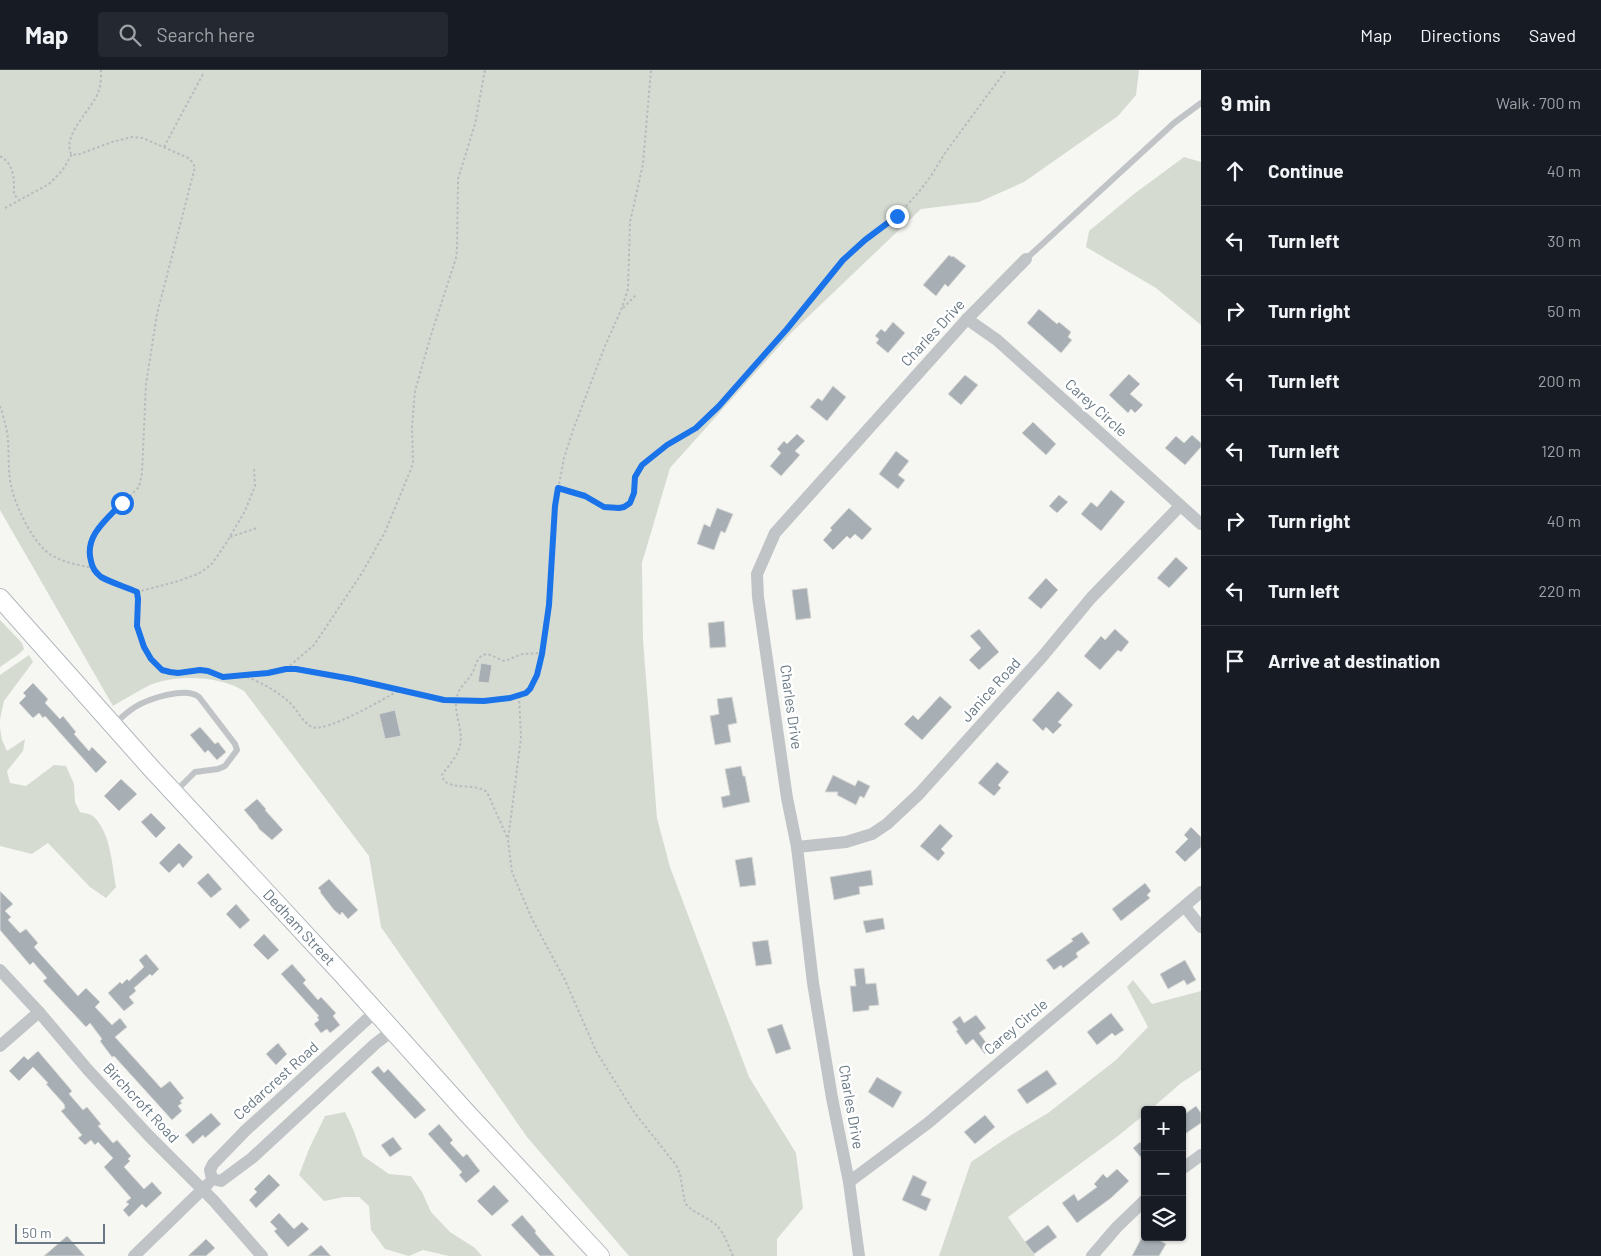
<!DOCTYPE html>
<html lang="en">
<head>
<meta charset="utf-8">
<style>
	:root { --surface:#171b24; --page:#242831; --text:#f1f3f6; --muted:#9ea1a6; --line:#363941 }
	body { margin:0; font-family:Barlow,sans-serif; background:var(--page); color:var(--text) }
	.controls { position:absolute; right:15px; bottom:15px; display:grid; overflow:hidden; border-radius:5px; box-shadow:0 1px 4px #0004 }
	.controls button { width:45px; height:45px; display:grid; place-items:center; padding:0; border:0; border-bottom:1px solid var(--line); background:var(--surface); color:var(--text); font:25px sans-serif }
	.scale { position:absolute; left:15px; bottom:12px; width:90px; box-sizing:border-box; padding-left:5px; border:2px solid #677783; border-top:0; font-size:14px; line-height:18px; white-space:nowrap; color:#677783; -webkit-text-stroke:4px #fff; paint-order:stroke }
	.stop { position:absolute; width:15px; height:15px; margin:-11px; border:4px solid #1a73e8; border-radius:50%; background:#fff }
	.stop.end { background:#1a73e8; border-color:#fff; box-shadow:0 1px 5px #0008 }
	.list { margin:0; padding:0; list-style:none }
	h2 { display:flex; justify-content:space-between; align-items:center; height:65px; margin:0; padding:0 20px; font-size:21px }
	h2 small { font-size:16px; font-weight:400; color:var(--muted) }
	.list li { display:grid; grid-template-columns:32px 1fr auto; gap:15px; align-items:center; box-sizing:border-box; height:70px; padding:0 20px; border-top:1px solid var(--line) }
	.list b { display:block; font-size:19px; white-space:nowrap }
	.list em { font-size:16px; font-style:normal; color:var(--muted) }
	.icon { flex:none; width:28px; height:28px; fill:none; stroke:currentColor; stroke-width:2; stroke-linecap:round; stroke-linejoin:round }
	.map { position:relative; flex:none; width:1201px; height:1186px; overflow:hidden }
	header { display:flex; align-items:center; gap:30px; box-sizing:border-box; height:70px; padding:0 25px; background:var(--surface); border-bottom:1px solid var(--line) }
	header strong { font-size:24px }
	nav { display:flex; gap:28px; margin-inline-start:auto; font-size:18px }
	.search { width:350px; height:45px; background:var(--page); display:flex; align-items:center; gap:12px; box-sizing:border-box; padding:0 18px; border-radius:5px; color:var(--muted); font-size:19px }
	main { display:flex }
	aside { flex:1; background:var(--surface) }
	.map>svg:first-child { display:block }
	.green { fill:#d6dbd2 }
	.building { fill:#a7afb4; stroke:#d8d8d5 }
	.lines { fill:none; stroke-linecap:round; stroke-linejoin:round }
	.secondary-casing { stroke:#b2b8bc; stroke-width:20 }
	.path { stroke:#b8bbbd; stroke-width:2; stroke-dasharray:2.5 2.5; stroke-linecap:butt }
	.service { stroke:#c0c4c7; stroke-width:6 }
	.minor { stroke:#c0c4c7; stroke-width:12 }
	.secondary { stroke:#fff; stroke-width:18 }
	.route { stroke:#1a73e8; stroke-width:6 }
	.labels { text-anchor:middle; stroke-width:5; stroke-linejoin:round; paint-order:stroke }
	.street-label { font-size:15px; fill:#677783; stroke:#fff }
</style>
</head>
<body>
<header>
<strong>Map</strong>
<div class="search"><svg class="icon" aria-label="search" viewBox="0 0 24 24"><circle cx="10" cy="10" r="6"/><path d="M15 15l6 6"/></svg>Search here</div>
<nav><a>Map</a><a>Directions</a><a>Saved</a></nav>
</header>
<main>
<div class="map">
<svg width="1201" height="1186" viewBox="0 0 1201 1186">
	<rect width="100%" height="100%" fill="#f6f6f3"/>
	<!-- green -->
	<g class="green">
		<path d="M0 0H1139L1136 25 1118 46 1024 112 979 132 921 139 791 263 670 398 642 493 643 570 657 748 670 797 749 1007 796 1083 803 1138 777 1169V1186H629L527 1067 381 857 369 786 244 621C220 606 177 604 150 615 138 621 125 629 113 636L0 440Z"/>
		<path d="M1184 87 1201 92V255L1156 218 1086 177 1089 161 1134 124Z"/>
		<path d="M0 550 22 573 24 579 19 584 0 597Z"/>
		<path d="M29 585 33 592 4 631 0 649V605Z"/>
		<path d="M0 658 2 670 7 681 25 669 23 681 7 701 10 713 26 716 54 695 66 696 74 714 75 732 80 742C84 743 91 744 94 747 111 764 112 795 116 817L106 828 90 817 48 773 32 784 0 776Z"/>
		<path d="M1133 910 1152 934 1201 921V1000L1181 1013 1150 1040H1145V1044L1118 1066 1008 1147 1035 1186H939L971 1092 1011 1065 1048 1043 1116 990 1148 957 1127 917Z"/>
		<path d="M345 1042 353 1059 363 1086 389 1104 411 1106 422 1122 431 1142 450 1162 475 1178 482 1186H449L423 1180 409 1186 385 1179 371 1160 369 1136 359 1127H344L324 1131 299 1105 309 1079 325 1046Z"/>
	</g>
	<!-- building -->
	<g class="building">
		<path d="M949 185 952 187 953 186 966 196 948 217 945 214 936 226 923 215Z"/>
		<path d="M1039 239 1057 254 1059 252 1071 262 1068 267 1072 270 1061 283 1027 253Z"/>
		<path d="M893 252 905 263 888 283 876 273 879 269 875 266 881 259 885 262Z"/>
		<path d="M1129 304 1140 314 1130 324 1143 335 1135 343 1131 339 1128 343 1109 325Z"/>
		<path d="M965 305 978 315 961 335 948 324Z"/>
		<path d="M833 316 846 327 827 351 810 337 818 328 822 331Z"/>
		<path d="M1033 352 1056 374 1046 385 1022 363Z"/>
		<path d="M797 364 805 371 795 381 800 385 781 406 770 396 781 383 777 379 784 371 787 374Z"/>
		<path d="M1192 365 1201 373V377L1185 395 1165 378 1176 366 1184 373Z"/>
		<path d="M896 381 909 391 898 405 905 410 898 419 879 404Z"/>
		<path d="M1111 420 1125 432 1101 461 1081 444 1091 432 1097 437Z"/>
		<path d="M1059 425 1068 432 1057 443 1049 436Z"/>
		<path d="M717 438 733 444 725 463 721 461 714 480 697 474 704 454 710 457Z"/>
		<path d="M849 438 872 459 862 470 855 464 850 469 847 466 833 480 823 470 832 460 830 458Z"/>
		<path d="M1176 487 1188 498 1169 518 1157 508Z"/>
		<path d="M1046 508 1058 520 1041 539 1028 528Z"/>
		<path d="M807 518 811 548 796 550 792 520Z"/>
		<path d="M724 551 726 577 710 578 708 553Z"/>
		<path d="M979 559 999 582 979 600 969 590 981 578 970 566Z"/>
		<path d="M1115 559 1129 572 1121 582 1118 580 1100 600 1084 586 1101 566 1105 570Z"/>
		<path d="M481 593 492 595 489 613 478 612Z"/>
		<path d="M33 613 48 629 45 633 60 649 63 646 76 662 74 664 89 681 92 677 107 692 96 703 45 646 43 648 39 643 33 648 19 633 26 626 23 623Z"/>
		<path d="M1058 621 1073 635 1058 652 1062 655 1053 664 1046 657 1043 661 1032 650Z"/>
		<path d="M940 626 952 637 922 670 904 654 913 645 918 650Z"/>
		<path d="M732 627 737 653 728 655 731 672 715 675 710 646 719 644 717 629Z"/>
		<path d="M395 640 401 666 385 669 379 644Z"/>
		<path d="M200 657 215 674 218 672 226 682 217 690 208 680 205 683 190 665Z"/>
		<path d="M997 692 1009 702 998 715 1001 718 994 726 978 713Z"/>
		<path d="M741 696 743 706H745L750 732 723 738 721 727 730 725 725 699Z"/>
		<path d="M833 705 855 716 858 710 870 716 864 728 860 726 856 735 837 725 838 722H825Z"/>
		<path d="M121 709 137 724 119 741 104 726Z"/>
		<path d="M257 729 266 739 265 740 283 760 272 770 259 759 257 755 244 740Z"/>
		<path d="M151 743 166 758 156 768 141 752Z"/>
		<path d="M940 754 953 766 941 779 945 783 938 791 920 776Z"/>
		<path d="M1191 757 1201 767V777L1185 792 1175 782 1188 769 1184 765Z"/>
		<path d="M179 773 193 787 183 798 179 793 169 803 159 793Z"/>
		<path d="M752 787 756 815 740 817 735 790Z"/>
		<path d="M871 800 873 815 859 817 860 824 834 830 830 807Z"/>
		<path d="M208 803 222 819 211 828 197 813Z"/>
		<path d="M329 809 358 840 348 849 342 842 340 845 334 840 320 822 321 821 318 818Z"/>
		<path d="M1145 813 1151 821 1147 825 1150 828 1121 851 1112 839Z"/>
		<path d="M0 821 13 834 5 841 11 847 8 850 20 863 26 859 38 873 34 877 78 926 86 918 100 932 95 937 112 955 120 948 127 957 115 967 161 1018 170 1011 184 1028 180 1031 182 1033 178 1036 182 1041 172 1050 114 986 112 987 100 971 102 969 90 953 86 957 43 911 47 908 33 892 30 895 0 860Z"/>
		<path d="M236 834 250 850 240 859 226 844Z"/>
		<path d="M883 848 885 859 866 863 863 851Z"/>
		<path d="M1082 862 1090 873 1076 883 1078 887 1063 898 1061 895 1054 900 1046 890 1073 871 1071 869Z"/>
		<path d="M264 864 279 880 268 890 253 875Z"/>
		<path d="M768 870 772 894 756 896 752 872Z"/>
		<path d="M146 884 159 899 152 906 150 904 134 918 136 921 129 927 134 933 124 941 108 923 120 912 122 914 127 909 129 911 144 897 139 890Z"/>
		<path d="M1185 890 1196 910 1187 915 1184 910 1168 919 1160 904Z"/>
		<path d="M292 894 306 910 303 913 318 930 321 927 336 943 333 946 340 955 330 963 327 959 321 963 314 954 319 950 317 947 319 946 281 904Z"/>
		<path d="M864 898 866 914 876 913 879 935 869 936V940L853 942 850 916H856L854 899Z"/>
		<path d="M1111 943 1124 960 1115 966 1112 963 1097 975 1087 962Z"/>
		<path d="M976 945 986 958 979 963 991 979 985 984 973 969 966 975 956 961 958 960 952 952 960 946 964 953Z"/>
		<path d="M782 954 791 979 776 984 767 959Z"/>
		<path d="M278 973 287 984 276 995 266 984Z"/>
		<path d="M38 981 72 1021 69 1024 83 1040 87 1037 101 1054 98 1056 113 1073 117 1070 131 1086 128 1089 130 1091 124 1097 144 1119 152 1112 162 1123 146 1138 142 1134 129 1147 123 1140 129 1134 126 1132 131 1128 104 1097 113 1088 98 1072 95 1075 91 1070 85 1075 78 1068 82 1065 61 1041 65 1038 64 1034 46 1014 48 1013 33 997 19 1011 9 1001 24 986 28 990Z"/>
		<path d="M378 996 384 1003 388 999 426 1040 415 1049 371 1002Z"/>
		<path d="M1047 1000 1057 1014 1027 1034 1017 1020Z"/>
		<path d="M877 1007 902 1022 893 1038 868 1022Z"/>
		<path d="M1196 1036 1201 1043V1053L1182 1066V1046Z"/>
		<path d="M211 1043 221 1054 205 1068 203 1065 193 1074 185 1065Z"/>
		<path d="M985 1045 995 1057 975 1074 964 1062Z"/>
		<path d="M439 1054 453 1070 450 1073 463 1087 467 1084 480 1101 466 1113 459 1105 462 1102 428 1064Z"/>
		<path d="M393 1067 402 1079 390 1087 381 1075Z"/>
		<path d="M1140 1072 1145 1078V1092L1133 1078Z"/>
		<path d="M1117 1099 1129 1111 1111 1128 1077 1153 1062 1133 1074 1124 1078 1131 1097 1117 1094 1114 1103 1104 1107 1108Z"/>
		<path d="M269 1104 280 1115 256 1138 249 1130 257 1122 254 1119Z"/>
		<path d="M913 1105 927 1112 921 1125 931 1129 926 1141 902 1130Z"/>
		<path d="M494 1115 509 1131 492 1146 477 1131Z"/>
		<path d="M279 1143 294 1159 302 1152 309 1159 288 1177 274 1161 277 1159 270 1152Z"/>
		<path d="M522 1145 536 1161 535 1163 555 1186H540L511 1155Z"/>
		<path d="M1048 1155 1057 1167 1034 1184 1025 1172Z"/>
		<path d="M67 1166 85 1186H44Z"/>
		<path d="M1142 1167H1154L1166 1174 1159 1186H1132Z"/>
		<path d="M206 1169 215 1178 206 1186H188Z"/>
		<path d="M321 1175 331 1186H308Z"/>
	</g>
	<g class="lines">
		<defs>
			<g id="secondary">
				<path id="s1" d="M0 528 151 698 342 904 466 1042 600 1186"/>
			</g>
		</defs>
		<!-- secondary casing -->
		<use href="#secondary" class="secondary-casing"/>
		<!-- path -->
		<g class="path">
			<path d="M101 0C101 6 101 14 99 20 93 40 62 63 71 84L77 85 112 72 132 67 143 68 188 88 192 92 195 97 157 244 146 314 142 403 139 417 101 454 95 463 90 478V489L93 498 102 507 137 522 175 512 198 504 211 495 225 475 245 441 255 416 254 397"/>
			<path d="M164 77 203 4"/>
			<path d="M0 86C15 95 14 109 14 125L19 129"/>
			<path d="M5 138 49 114 62 101 72 84"/>
			<path d="M623 238 636 225"/>
			<path d="M0 336C3 344 5 353 7 362 10 379 7 397 11 415 15 436 34 476 53 486 65 493 80 495 93 498"/>
			<path d="M558 418 568 420 585 427 604 437 619 438 624 437 630 433 634 423 635 407 642 395 667 375 696 358 719 336 787 259 843 190 865 170 897 146 918 123 931 106 945 83 1006 0"/>
			<path d="M230 467 257 458"/>
			<path d="M137 522C140 534 136 545 137 556 138 562 141 569 143 575 148 588 160 603 176 603 183 603 191 600 198 600 208 600 215 606 224 607 249 609 272 598 296 599L456 631H484L510 628 526 623 534 614 542 584 549 535 555 436 564 388 573 360 605 276 621 240 628 219 630 152 643 94 651 0"/>
			<path d="M286 599 314 575 362 503 385 462 411 399 413 392 412 356 415 321 431 265 456 188 457 180 458 109 475 54 485 0"/>
			<path d="M247 607C262 613 277 621 289 632 297 639 303 653 312 657 326 663 386 628 399 620"/>
			<path d="M519 626 521 668 508 770 512 802 532 849 565 910 596 981 634 1042 676 1095 680 1104 685 1133C693 1143 705 1146 715 1154 724 1161 728 1176 733 1186"/>
			<path d="M507 767 487 722C475 713 456 720 444 711L442 705C448 696 458 686 460 675 464 657 450 638 459 621 463 614 469 609 473 602 475 597 477 588 483 585 490 582 498 590 505 591L522 584 542 583"/>
		</g>
		<!-- service -->
		<g class="service">
			<path d="M1026 189 1174 53 1201 33"/>
			<path d="M113 655C120 649 127 642 135 637 148 629 186 616 199 627L235 674 237 680 225 696 218 699 195 702 175 722"/>
		</g>
		<!-- minor -->
		<g class="minor">
			<path d="M967 249 997 270 1201 454"/>
			<path d="M797 777 846 772 872 764 887 754 919 724 1042 587 1091 528 1180 436"/>
			<path d="M1185 837 1201 857"/>
			<path d="M0 900 39 942 88 1000 149 1066 214 1131 262 1186"/>
			<path d="M375 942 245 1061 213 1094 210 1100 212 1109 221 1111 252 1088 375 974 392 961"/>
			<path d="M0 976 39 942"/>
			<path d="M1182 1099 1201 1085"/>
			<path d="M849 1112 928 1053 1201 822"/>
			<path d="M134 1186 208 1114"/>
			<path d="M859 1186 849 1112 832 1028 813 913 797 777 787 728 758 527 757 504 775 463 967 249 1026 189"/>
			<path d="M1092 1186 1117 1157 1145 1130"/>
		</g>
		<!-- secondary -->
		<use href="#secondary" class="secondary"/>
	</g>
	<g class="lines">
		<!-- route -->
		<path class="route" d="M122 433C107 449 84 466 91 491 92 498 96 503 101 507 112 513 126 517 137 522L138 529 137 556 144 577 151 589 162 600 170 602 178 603 200 600 208 601 223 607 268 603 286 599H296L352 609 444 630 484 631 510 628 526 623 530 619 537 605 542 584 549 535 555 436 558 418 585 426 604 437 619 438 624 437 630 433 634 423 635 407 642 395 667 375 696 358 719 336 787 259 843 190 865 170 897 146"/>
	</g>
	<g class="labels">
		<!-- street labels -->
		<g class="street-label">
			<text transform="translate(933 263) rotate(-47)" y="5">Charles Drive</text>
			<text transform="translate(1096 338) rotate(42)" y="5">Carey Circle</text>
			<text transform="translate(991 620) rotate(-48)" y="5">Janice Road</text>
			<text transform="translate(791 637) rotate(82)" y="5">Charles Drive</text>
			<text dy="5" stroke="none"><textPath href="#s1" startOffset="445">Dedham Street</textPath></text>
			<text transform="translate(1016 957) rotate(-40)" y="5">Carey Circle</text>
			<text transform="translate(276 1011) rotate(-42)" y="5">Cedarcrest Road</text>
			<text transform="translate(141 1033) rotate(47)" y="5">Birchcroft Road</text>
			<text transform="translate(851 1037) rotate(80)" y="5">Charles Drive</text>
		</g>
	</g>
</svg>
<div class="controls">
<button>+</button>
<button>−</button>
<button><svg class="icon" aria-label="layers" viewBox="0 0 24 24"><path d="M12 4l9 5-9 5-9-5zM3 14l9 5 9-5"/></svg></button>
</div>
<div class="scale">50 m</div>
<div class="stop" style="left:122px;top:433px"></div>
<div class="stop end" style="left:897px;top:146px"></div>
</div>
<aside>
<h2>9 min<small>Walk · 700 m</small></h2>
<ul class="list">
<li><svg class="icon" aria-label="ahead" viewBox="0 0 24 24"><path d="M12 20V5M6 11l6-6 6 6"/></svg><div><b>Continue</b></div><em>40 m</em></li>
<li><svg class="icon" aria-label="left" viewBox="0 0 24 24"><path d="M17 20v-9H6M10 6l-5 5 5 5"/></svg><div><b>Turn left</b></div><em>30 m</em></li>
<li><svg class="icon" aria-label="right" viewBox="0 0 24 24"><path d="M7 20v-9h11M14 6l5 5-5 5"/></svg><div><b>Turn right</b></div><em>50 m</em></li>
<li><svg class="icon" aria-label="left" viewBox="0 0 24 24"><path d="M17 20v-9H6M10 6l-5 5 5 5"/></svg><div><b>Turn left</b></div><em>200 m</em></li>
<li><svg class="icon" aria-label="left" viewBox="0 0 24 24"><path d="M17 20v-9H6M10 6l-5 5 5 5"/></svg><div><b>Turn left</b></div><em>120 m</em></li>
<li><svg class="icon" aria-label="right" viewBox="0 0 24 24"><path d="M7 20v-9h11M14 6l5 5-5 5"/></svg><div><b>Turn right</b></div><em>40 m</em></li>
<li><svg class="icon" aria-label="left" viewBox="0 0 24 24"><path d="M17 20v-9H6M10 6l-5 5 5 5"/></svg><div><b>Turn left</b></div><em>220 m</em></li>
<li><svg class="icon" aria-label="arrive" viewBox="0 0 24 24"><path d="M6 21V4h12l-3 4 3 4H6"/></svg><div><b>Arrive at destination</b></div></li>
</ul>
</aside>
</main>
</body>
</html>
